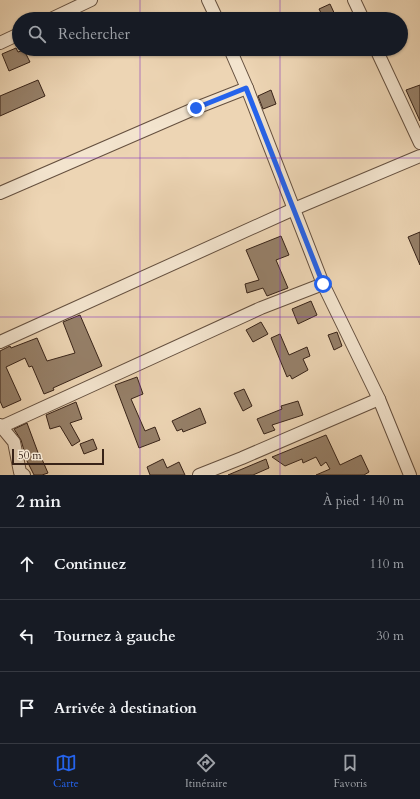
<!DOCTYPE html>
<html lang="fr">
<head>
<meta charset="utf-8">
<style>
	:root { --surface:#171b24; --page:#242831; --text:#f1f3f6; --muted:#9ea1a6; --line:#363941; --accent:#2563eb }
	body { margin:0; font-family:Cardo,serif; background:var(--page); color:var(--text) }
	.scale { position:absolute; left:12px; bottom:10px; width:92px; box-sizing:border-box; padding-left:4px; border:2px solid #382318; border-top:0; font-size:11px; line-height:14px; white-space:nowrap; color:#382318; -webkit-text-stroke:3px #f3e4ce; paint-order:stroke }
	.stop { position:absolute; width:12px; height:12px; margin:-9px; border:3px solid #2563eb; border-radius:50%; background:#fff }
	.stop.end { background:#2563eb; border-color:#fff; box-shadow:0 1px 4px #0008 }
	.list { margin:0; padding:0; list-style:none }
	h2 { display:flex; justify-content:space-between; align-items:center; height:52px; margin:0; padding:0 16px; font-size:17px }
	h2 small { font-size:13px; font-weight:400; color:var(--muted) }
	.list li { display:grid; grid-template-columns:26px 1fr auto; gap:12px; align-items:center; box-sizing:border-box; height:72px; padding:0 16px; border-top:1px solid var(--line) }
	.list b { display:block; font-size:15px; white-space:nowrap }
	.list em { font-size:13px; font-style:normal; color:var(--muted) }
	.icon { flex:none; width:22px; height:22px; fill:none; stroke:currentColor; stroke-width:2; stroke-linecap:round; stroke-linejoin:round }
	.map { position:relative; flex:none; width:420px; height:475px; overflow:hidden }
	.search { position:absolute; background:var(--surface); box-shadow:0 1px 3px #0004; left:12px; right:12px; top:12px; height:44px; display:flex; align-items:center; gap:10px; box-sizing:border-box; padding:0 14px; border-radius:22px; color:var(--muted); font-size:15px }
	.sheet { height:268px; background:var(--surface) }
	nav { display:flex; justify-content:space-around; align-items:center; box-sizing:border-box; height:56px; border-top:1px solid var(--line); background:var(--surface); font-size:11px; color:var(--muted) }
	nav a { display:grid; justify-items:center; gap:2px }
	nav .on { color:var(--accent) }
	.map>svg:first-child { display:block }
	.building { fill:#968069; stroke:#382318 }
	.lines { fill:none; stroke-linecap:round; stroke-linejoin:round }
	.minor-casing { stroke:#65503f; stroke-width:14 }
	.minor { stroke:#f3e4ce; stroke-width:12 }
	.route { stroke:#2563eb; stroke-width:5 }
	.grid { fill:none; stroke:#7b2cbf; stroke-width:1; stroke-opacity:0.55 }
</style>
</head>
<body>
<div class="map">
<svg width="420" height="475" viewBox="0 0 420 475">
	<rect width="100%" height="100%" fill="#edd5b4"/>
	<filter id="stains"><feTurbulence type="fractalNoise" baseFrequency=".005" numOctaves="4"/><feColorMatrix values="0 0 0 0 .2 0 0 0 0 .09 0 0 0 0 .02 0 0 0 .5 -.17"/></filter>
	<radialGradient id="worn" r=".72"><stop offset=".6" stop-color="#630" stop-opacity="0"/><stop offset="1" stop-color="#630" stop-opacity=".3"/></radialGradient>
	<!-- building -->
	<g class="building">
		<path d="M330 4 337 19H324L319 9Z"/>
		<path d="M16 48 18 52 24 50 30 62 9 71 2 54Z"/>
		<path d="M38 80 45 96 0 116V96Z"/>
		<path d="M420 85V121L406 90Z"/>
		<path d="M271 90 276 104 263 109 258 96Z"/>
		<path d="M420 232V265L408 237Z"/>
		<path d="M281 236 289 255 276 260 288 288 267 296 263 288 247 293 245 284 259 280 246 250Z"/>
		<path d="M311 301 317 315 298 324 292 309Z"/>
		<path d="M80 315 102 366 53 388 54 390 44 394 32 366 29 367 25 358 6 367 21 400 3 408 0 401V351L10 346 11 348 37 338 47 361 75 353 63 322Z"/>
		<path d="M261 322 268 334 253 342 246 330Z"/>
		<path d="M337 332 342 346 334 350 328 335Z"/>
		<path d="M280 334 289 355 307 347 310 356 303 359 308 370 292 379 290 375 287 377 271 338Z"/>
		<path d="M137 377 143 394 131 399 145 431 155 427 160 440 139 448 115 385Z"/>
		<path d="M244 389 252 406 243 411 234 393Z"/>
		<path d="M298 401 303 415 272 425 275 430 264 434 257 419 282 409 281 406Z"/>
		<path d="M76 402 82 419 70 423 80 441 72 446 60 426 50 429 46 415Z"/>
		<path d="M200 408 206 423 183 432 182 429 177 431 172 421Z"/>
		<path d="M27 423 40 458 41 457 48 473 42 475H34L27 461 21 440 14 429Z"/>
		<path d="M326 435 340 465 361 455 369 472 364 475H316L330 469 326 462 321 466 316 457 303 463 302 459 285 466 272 457Z"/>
		<path d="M93 439 97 449 84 454 80 444Z"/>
		<path d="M163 459 167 468 179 462 185 475H150L147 467Z"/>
		<path d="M266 459 269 468 253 475H228Z"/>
	</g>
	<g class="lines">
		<defs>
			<g id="minor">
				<path d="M208 0 217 19"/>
				<path d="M354 0 363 19"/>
				<path d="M51 19 91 0"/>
				<path d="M0 43 19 34"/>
				<path d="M230 49 247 88 323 284 379 399 410 475"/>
				<path d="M376 49 420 143"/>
				<path d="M0 193 196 108 247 88"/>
				<path d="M0 342 294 209 420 156"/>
				<path d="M0 425 14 442 20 472 24 475"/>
				<path d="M1 427 261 308 323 284"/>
				<path d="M199 475 242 458 379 399"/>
			</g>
		</defs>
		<!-- minor casing -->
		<use href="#minor" class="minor-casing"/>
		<!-- minor -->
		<use href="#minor" class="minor"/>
	</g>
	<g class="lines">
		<!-- route -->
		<path class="route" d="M196 108 246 88 323 284"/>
	</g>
	<!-- grid -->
	<path class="grid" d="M140 0V19M280 0V19M140 49V475M280 49V475M0 158H420M0 317H420"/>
	<rect width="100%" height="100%" filter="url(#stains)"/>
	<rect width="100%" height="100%" fill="url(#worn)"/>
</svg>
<div class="scale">50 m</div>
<div class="stop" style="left:323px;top:284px"></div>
<div class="stop end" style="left:196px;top:108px"></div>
<div class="search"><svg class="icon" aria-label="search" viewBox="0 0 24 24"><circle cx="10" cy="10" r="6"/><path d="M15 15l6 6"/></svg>Rechercher</div>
</div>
<section class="sheet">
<h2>2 min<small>À pied · 140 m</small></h2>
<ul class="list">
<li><svg class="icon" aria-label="ahead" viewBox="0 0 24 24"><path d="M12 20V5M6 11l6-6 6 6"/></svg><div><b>Continuez</b></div><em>110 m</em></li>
<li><svg class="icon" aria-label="left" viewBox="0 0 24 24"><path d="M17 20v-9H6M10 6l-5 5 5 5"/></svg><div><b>Tournez à gauche</b></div><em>30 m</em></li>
<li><svg class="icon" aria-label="arrive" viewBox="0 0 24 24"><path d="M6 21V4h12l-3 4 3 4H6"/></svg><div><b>Arrivée à destination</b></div></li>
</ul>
</section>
<nav>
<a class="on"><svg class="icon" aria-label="map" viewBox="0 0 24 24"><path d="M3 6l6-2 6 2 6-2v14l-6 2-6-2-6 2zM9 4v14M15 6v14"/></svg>Carte</a>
<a><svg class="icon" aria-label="directions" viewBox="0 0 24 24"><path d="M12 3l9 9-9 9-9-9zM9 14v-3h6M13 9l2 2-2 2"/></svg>Itinéraire</a>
<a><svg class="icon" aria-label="saved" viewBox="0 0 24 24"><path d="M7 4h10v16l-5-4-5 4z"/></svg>Favoris</a>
</nav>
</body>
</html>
